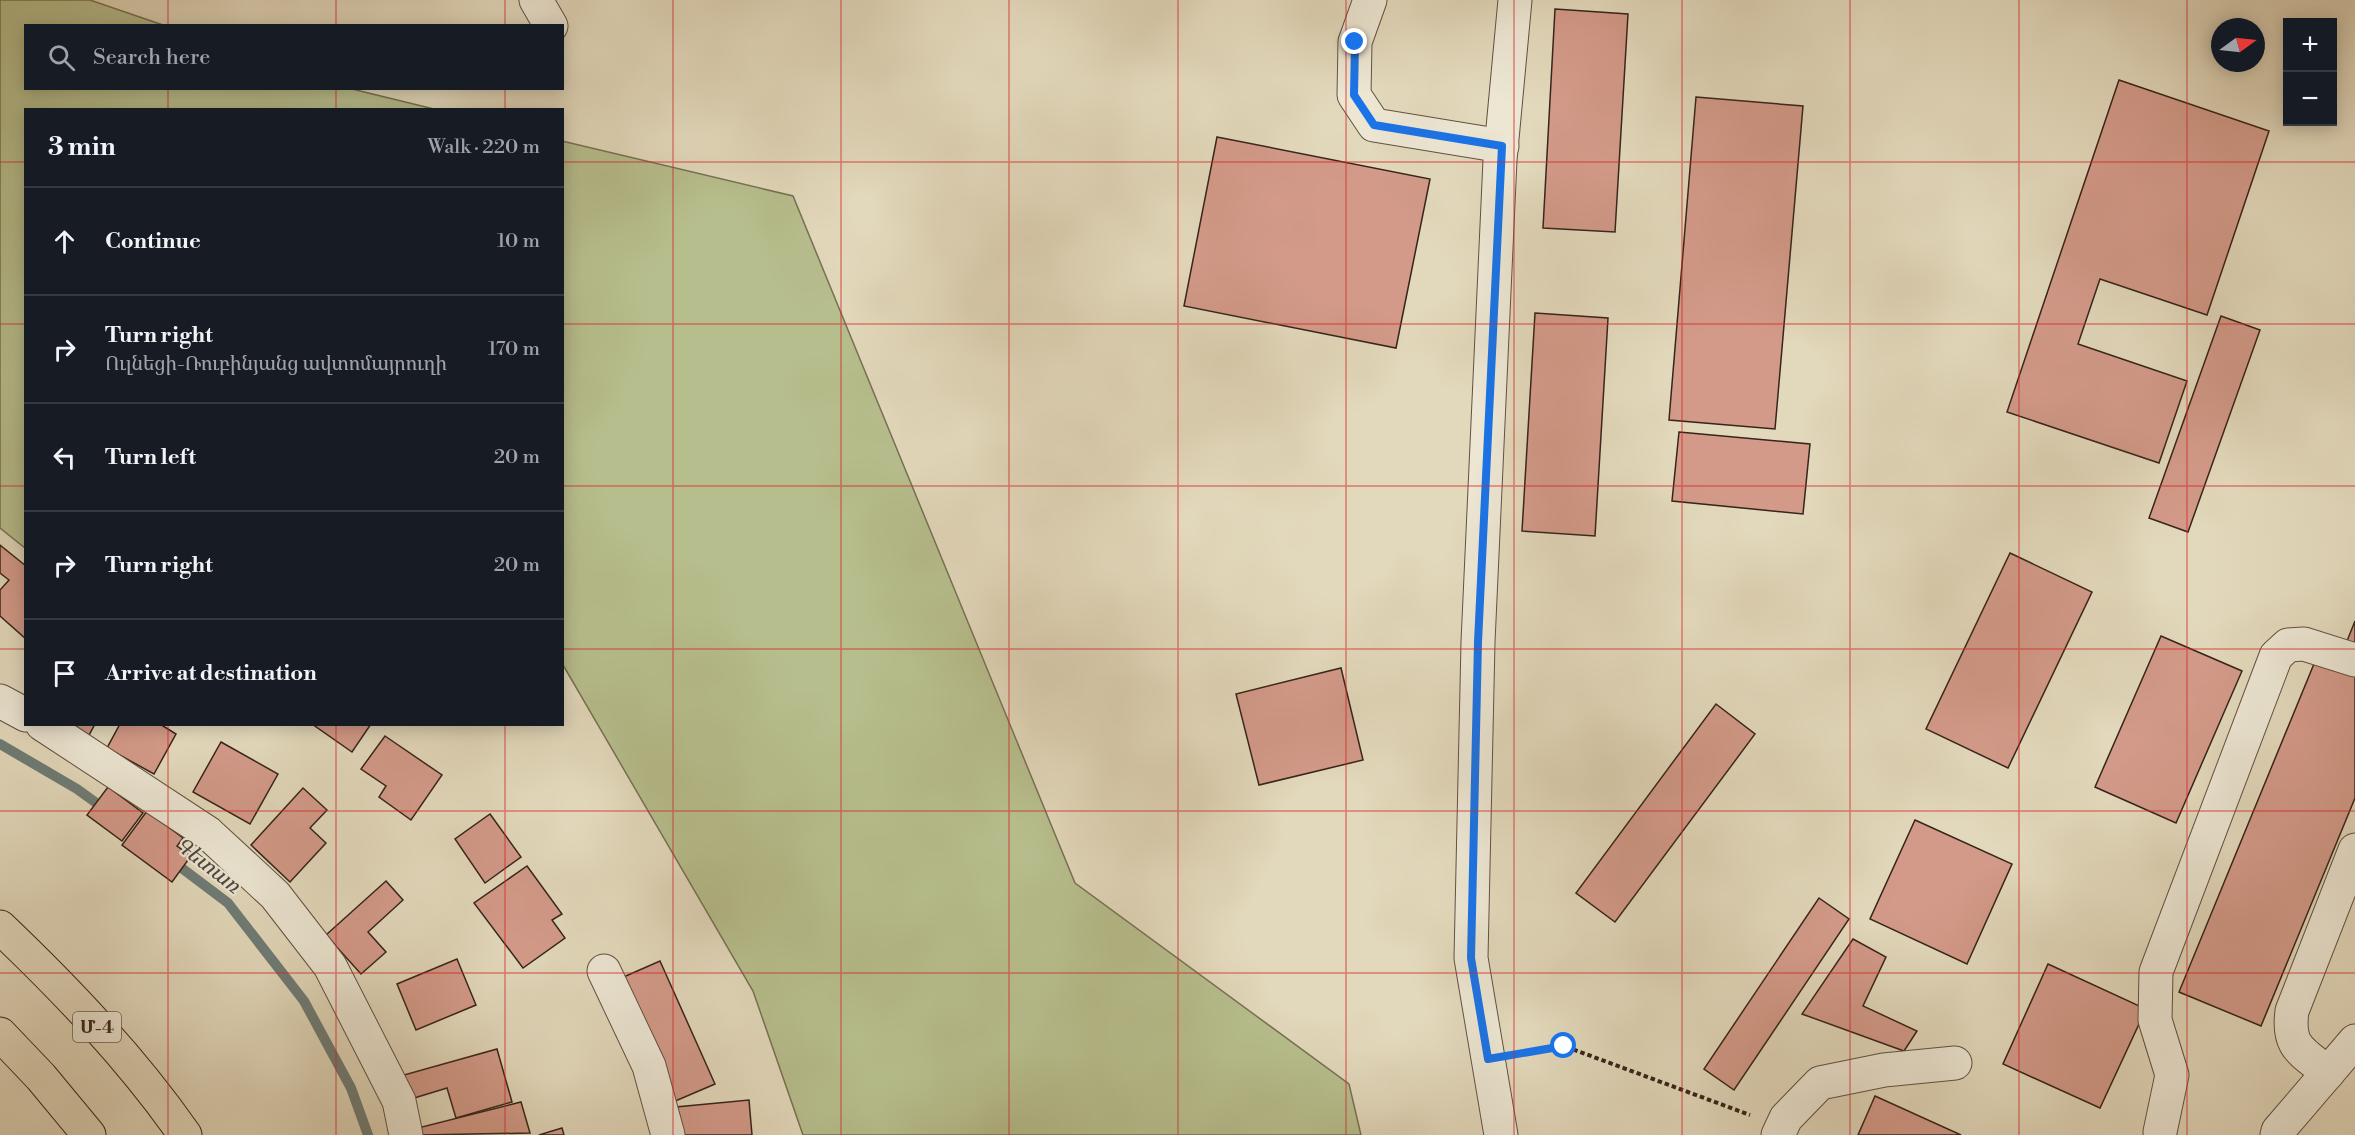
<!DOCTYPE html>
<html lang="en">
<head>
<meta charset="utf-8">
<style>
	:root { --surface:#171b24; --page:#242831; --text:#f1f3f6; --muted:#9ea1a6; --line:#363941 }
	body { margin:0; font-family:"Libre Bodoni","Noto Serif Armenian",serif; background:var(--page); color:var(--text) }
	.controls { position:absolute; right:18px; top:18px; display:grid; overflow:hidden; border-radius:0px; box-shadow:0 3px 15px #0003 }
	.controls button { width:54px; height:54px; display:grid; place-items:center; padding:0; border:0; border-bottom:2px solid var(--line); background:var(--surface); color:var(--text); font:30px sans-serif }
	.compass { position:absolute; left:2211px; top:18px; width:54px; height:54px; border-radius:50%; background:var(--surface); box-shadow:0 3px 15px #0003; rotate:75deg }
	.stop { position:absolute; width:18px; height:18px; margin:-14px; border:4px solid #1a73e8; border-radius:50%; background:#fff }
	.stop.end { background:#1a73e8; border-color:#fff; box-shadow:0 2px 6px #0008 }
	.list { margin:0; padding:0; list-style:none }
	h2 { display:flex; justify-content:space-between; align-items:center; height:78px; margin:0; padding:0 24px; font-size:26px }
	h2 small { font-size:20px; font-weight:400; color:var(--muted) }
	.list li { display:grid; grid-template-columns:39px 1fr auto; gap:18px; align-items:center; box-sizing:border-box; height:108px; padding:0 24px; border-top:2px solid var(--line) }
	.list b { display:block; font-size:22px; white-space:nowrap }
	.list p { margin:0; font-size:20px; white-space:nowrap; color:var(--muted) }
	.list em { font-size:20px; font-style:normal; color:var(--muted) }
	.icon { flex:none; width:33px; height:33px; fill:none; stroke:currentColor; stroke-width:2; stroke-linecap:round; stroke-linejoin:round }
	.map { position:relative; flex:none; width:2355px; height:1135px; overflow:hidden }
	.search { position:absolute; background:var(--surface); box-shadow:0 3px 15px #0003; left:24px; top:24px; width:540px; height:66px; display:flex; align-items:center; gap:15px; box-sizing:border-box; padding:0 21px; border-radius:0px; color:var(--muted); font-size:22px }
	.panel { position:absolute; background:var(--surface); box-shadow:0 3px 15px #0003; left:24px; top:108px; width:540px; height:618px; border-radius:0px }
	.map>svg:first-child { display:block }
	.green { fill:#b7be8d; stroke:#777154; stroke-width:1.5 }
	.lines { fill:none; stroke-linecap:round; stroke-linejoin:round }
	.stream { stroke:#6f7d77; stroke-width:10 }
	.building { fill:#d39a89; stroke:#37241b; stroke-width:1.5 }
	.minor-casing { stroke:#625143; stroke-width:35 }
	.highway-casing { stroke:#37241b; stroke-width:35 }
	.path { stroke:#37241b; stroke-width:4; stroke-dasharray:4.5 3; stroke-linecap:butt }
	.minor { stroke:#ece6d3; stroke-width:33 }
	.highway { stroke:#e2d8bb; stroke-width:33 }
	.route { stroke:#1a73e8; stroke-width:8 }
	.grid { fill:none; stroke:#d62828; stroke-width:1.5; stroke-opacity:0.55 }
	.labels { text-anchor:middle; stroke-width:4.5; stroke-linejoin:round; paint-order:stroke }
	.shield { fill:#ece6d3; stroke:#6d5e52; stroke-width:1.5 }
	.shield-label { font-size:18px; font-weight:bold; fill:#37241b }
	.water-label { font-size:21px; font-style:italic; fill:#4e4941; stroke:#ece6d3 }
</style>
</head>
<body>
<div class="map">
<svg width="2355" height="1135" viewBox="0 0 2355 1135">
	<rect width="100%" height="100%" fill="#e2d8bb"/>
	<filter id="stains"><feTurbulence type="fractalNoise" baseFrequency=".00333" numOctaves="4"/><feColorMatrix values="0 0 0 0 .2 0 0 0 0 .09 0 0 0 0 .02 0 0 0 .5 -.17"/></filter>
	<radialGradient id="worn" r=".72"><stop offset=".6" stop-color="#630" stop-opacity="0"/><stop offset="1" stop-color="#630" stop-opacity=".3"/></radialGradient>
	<!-- green -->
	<g class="green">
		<path d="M0 0H90L163 25 26 26V88H348L434 109 26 110 25 548 0 528Z"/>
		<path d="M562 141 793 196 1075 883 1349 1084 1361 1135H803L753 991 563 665Z"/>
	</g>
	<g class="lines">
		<!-- stream -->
		<g class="stream">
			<path d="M0 744 77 789 106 810"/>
			<path d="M171 860 228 903 304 1001 351 1088 368 1135"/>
		</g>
	</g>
	<!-- building -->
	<g class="building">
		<path d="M1555 9 1628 14 1615 232 1543 228Z"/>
		<path d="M2119 80 2269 131 2207 315 2100 279 2078 344 2187 381 2159 463 2007 412Z"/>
		<path d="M1696 97 1803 106 1775 429 1669 420Z"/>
		<path d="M1217 137 1430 179 1396 348 1184 306Z"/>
		<path d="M1535 313 1608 318 1595 536 1522 531Z"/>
		<path d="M2221 316 2260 330 2188 532 2149 518Z"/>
		<path d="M1679 432 1810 444 1803 514 1672 501Z"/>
		<path d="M0 545 26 566V639L0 616V590L9 580 0 573Z"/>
		<path d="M2010 553 2092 592 2008 768 1926 729Z"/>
		<path d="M2355 621V650L2345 646Z"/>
		<path d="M2161 636 2242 671 2176 823 2095 787Z"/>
		<path d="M2316 659 2355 675V798L2261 1026 2179 992Z"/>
		<path d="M1341 668 1363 760 1259 785 1236 694Z"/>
		<path d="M1716 704 1755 734 1615 922 1576 893Z"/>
		<path d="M64 724H95L88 737Z"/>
		<path d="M120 724H160L176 734 154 774 107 748Z"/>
		<path d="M312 724H371L352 752Z"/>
		<path d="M385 736 442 775 411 820 379 797 386 786 361 769Z"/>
		<path d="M221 742 278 774 250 824 193 792Z"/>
		<path d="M108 787 143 813 122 841 87 815Z"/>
		<path d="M303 788 327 810 310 828 326 843 290 882 251 845Z"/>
		<path d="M147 811 183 838 177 846 191 856 172 882 122 845Z"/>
		<path d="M490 814 521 857 485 883 455 839Z"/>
		<path d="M1915 820 2012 864 1967 964 1870 919Z"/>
		<path d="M527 866 562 914 552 920 565 938 523 968 474 903Z"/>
		<path d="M386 881 403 900 368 932 386 952 361 974 326 935Z"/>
		<path d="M1819 898 1849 919 1734 1090 1704 1069Z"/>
		<path d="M1853 939 1886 957 1863 1006 1917 1031 1904 1051 1802 1014Z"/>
		<path d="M457 959 476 1005 416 1030 397 984Z"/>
		<path d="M660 961 715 1084 673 1102 619 979Z"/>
		<path d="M2048 964 2146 1009 2100 1108 2003 1064Z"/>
		<path d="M497 1049 512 1102 456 1118 447 1088 411 1099 404 1075Z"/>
		<path d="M1875 1096 1961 1135H1858Z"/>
		<path d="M749 1100 752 1135H679L676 1107Z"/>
		<path d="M521 1102 530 1133 420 1135 418 1128Z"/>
		<path d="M562 1128 564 1135H539Z"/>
	</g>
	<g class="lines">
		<defs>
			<g id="minor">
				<path d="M536 0 551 26"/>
				<path d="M1370 0 1355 42 1354 95 1374 125 1502 146"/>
				<path d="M0 701 26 715"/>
				<path d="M42 724 208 833 275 895 330 966 399 1101 406 1135"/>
				<path d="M604 971 649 1066 668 1135"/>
				<path d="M2328 1073C2302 1051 2287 1048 2292 1011L2355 850"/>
				<path d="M2160 1132 2172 1075 2155 1020 2156 972 2276 656 2288 645 2304 644 2355 660"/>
				<path d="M1501 1135 1471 958 1478 642 1500 160 1515 0"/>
				<path d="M1778 1135 1786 1118 1820 1083 1884 1070 1955 1063"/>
				<path d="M2277 1135 2278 1131 2355 1041"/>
			</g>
			<g id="highway">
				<path d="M0 927C67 991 132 1059 185 1135"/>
				<path d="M0 1034 41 1077 89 1135"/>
			</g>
		</defs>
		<!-- minor casing -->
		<use href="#minor" class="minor-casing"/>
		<!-- highway casing -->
		<use href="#highway" class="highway-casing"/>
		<!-- path -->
		<path class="path" d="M1522 1053 1564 1046 1750 1115"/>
		<!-- minor -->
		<use href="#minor" class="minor"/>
		<!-- highway -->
		<use href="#highway" class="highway"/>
	</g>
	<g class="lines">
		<!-- route -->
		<path class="route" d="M1355 42 1354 95 1374 125 1502 146 1478 642 1471 958 1488 1059 1564 1046"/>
	</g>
	<!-- grid -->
	<path class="grid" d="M168 0V26M336 0V26M505 0V26M673 0V1135M841 0V1135M1009 0V1135M1178 0V1135M1346 0V1135M1514 0V1135M1682 0V1135M1850 0V1135M2019 0V1135M2187 0V1135M168 88V110M336 88V110M505 88V110M0 162H26M562 162H2355M0 324H26M562 324H2355M0 486H26M562 486H2355M0 649H26M562 649H2355M168 724V1135M336 724V1135M505 724V1135M0 811H2355M0 973H2355"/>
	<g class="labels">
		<!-- shield labels -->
		<rect class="shield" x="73" y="1012" width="48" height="30" rx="4.5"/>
		<g class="shield-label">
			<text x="97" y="1033">Մ-4</text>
		</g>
		<!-- water labels -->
		<g class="water-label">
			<text transform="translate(208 865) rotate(38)" y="7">Գետառ</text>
		</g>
	</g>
	<rect width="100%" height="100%" filter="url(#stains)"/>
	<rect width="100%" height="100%" fill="url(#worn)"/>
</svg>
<div class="controls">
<button>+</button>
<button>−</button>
</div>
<svg class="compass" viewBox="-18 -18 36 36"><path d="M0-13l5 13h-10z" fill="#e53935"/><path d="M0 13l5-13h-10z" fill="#9ea1a6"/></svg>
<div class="stop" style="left:1564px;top:1046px"></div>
<div class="stop end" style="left:1355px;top:42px"></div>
<div class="search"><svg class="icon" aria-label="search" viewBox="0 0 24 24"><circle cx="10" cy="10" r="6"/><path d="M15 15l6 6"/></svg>Search here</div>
<section class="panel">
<h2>3 min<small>Walk · 220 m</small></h2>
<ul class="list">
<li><svg class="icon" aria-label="ahead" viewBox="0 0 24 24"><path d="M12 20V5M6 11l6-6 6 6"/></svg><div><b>Continue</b></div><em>10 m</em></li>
<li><svg class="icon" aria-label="right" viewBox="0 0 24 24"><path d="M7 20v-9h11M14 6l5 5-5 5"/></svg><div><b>Turn right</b><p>Ուլնեցի-Ռուբինյանց ավտոմայրուղի</p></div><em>170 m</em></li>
<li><svg class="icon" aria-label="left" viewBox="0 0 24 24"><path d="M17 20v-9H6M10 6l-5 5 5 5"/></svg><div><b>Turn left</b></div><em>20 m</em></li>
<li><svg class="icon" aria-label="right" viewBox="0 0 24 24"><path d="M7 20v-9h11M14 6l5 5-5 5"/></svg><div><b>Turn right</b></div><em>20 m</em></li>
<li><svg class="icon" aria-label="arrive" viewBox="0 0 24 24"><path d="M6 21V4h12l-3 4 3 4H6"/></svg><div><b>Arrive at destination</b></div></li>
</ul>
</section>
</div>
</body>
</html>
